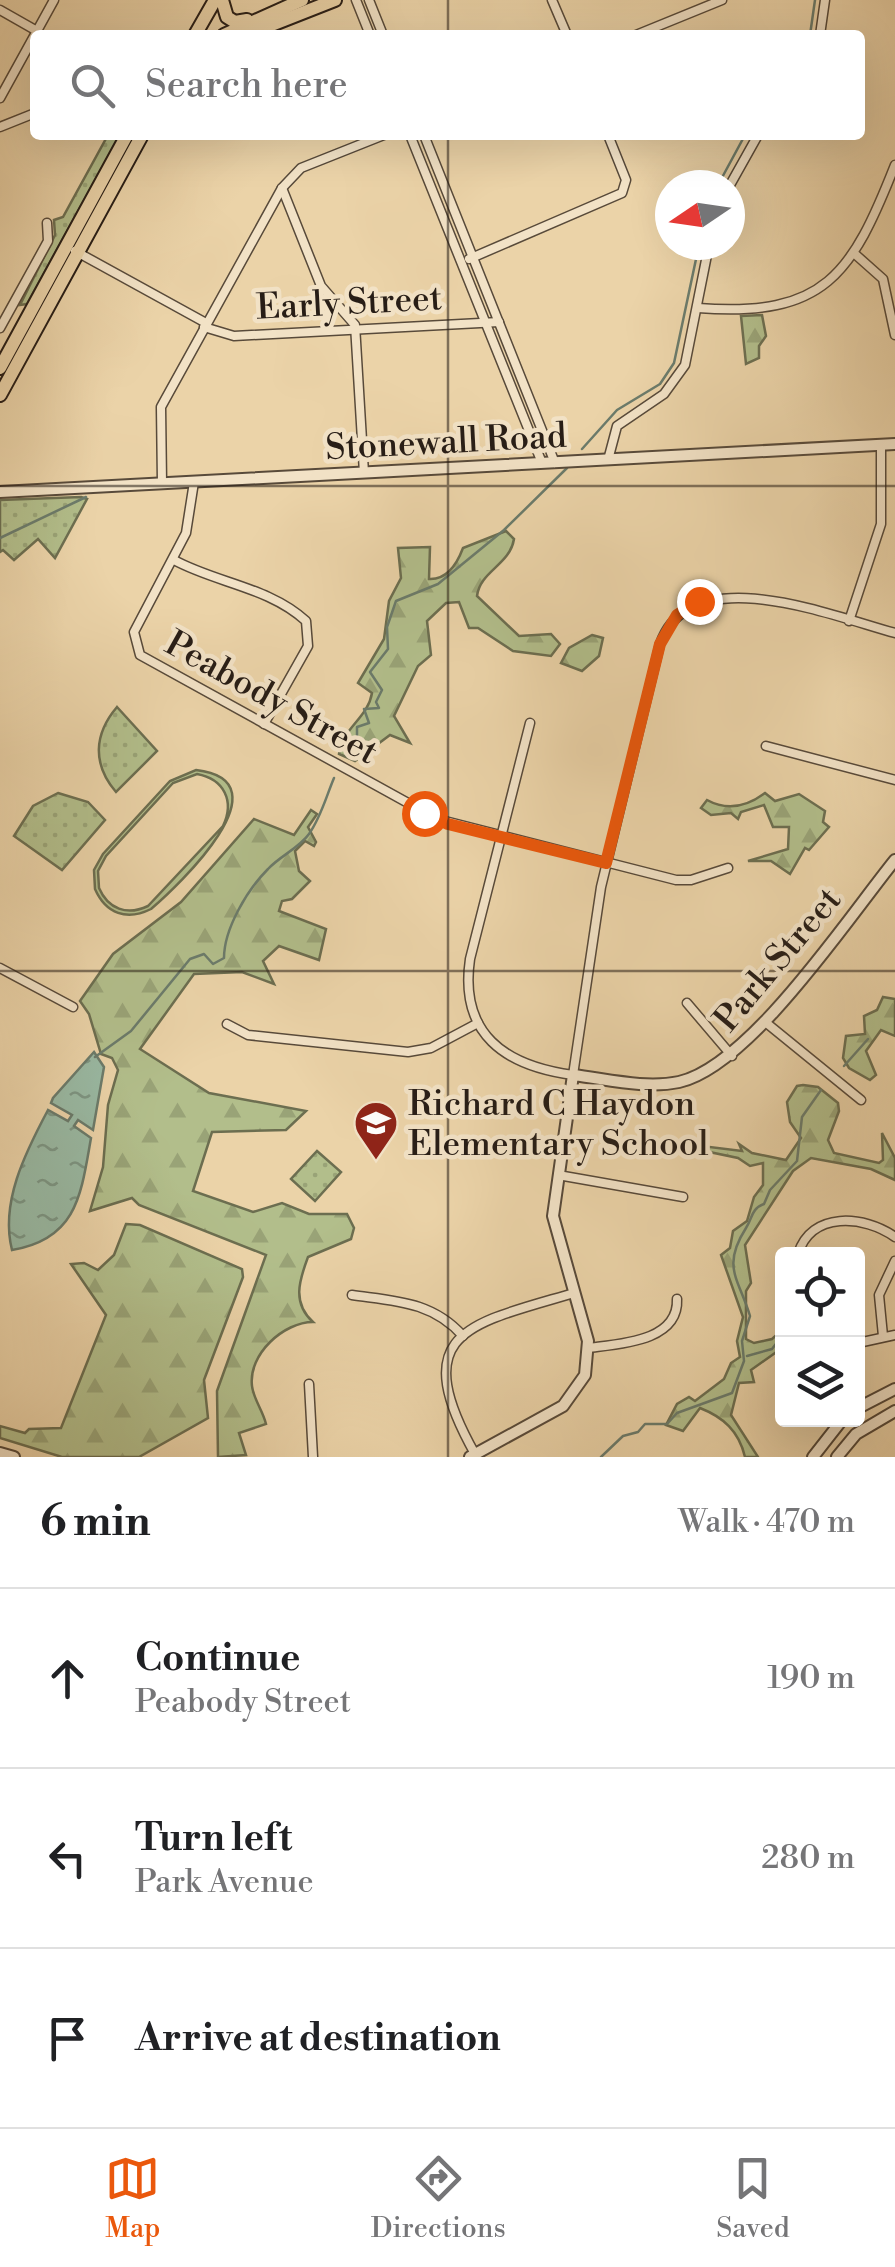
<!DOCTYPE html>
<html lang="en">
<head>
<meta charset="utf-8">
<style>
	:root { --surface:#fff; --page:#f2f2f2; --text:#202124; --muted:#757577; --line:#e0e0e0; --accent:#ea580c }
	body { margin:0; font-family:"Libre Bodoni",serif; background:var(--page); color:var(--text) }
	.controls { position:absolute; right:30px; bottom:30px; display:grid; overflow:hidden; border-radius:10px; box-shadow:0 10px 40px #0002 }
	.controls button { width:90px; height:90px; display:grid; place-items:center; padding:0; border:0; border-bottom:2px solid var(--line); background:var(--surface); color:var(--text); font:50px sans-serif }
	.compass { position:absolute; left:655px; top:170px; width:90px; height:90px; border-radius:50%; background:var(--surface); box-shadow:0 10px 40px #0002; rotate:257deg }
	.stop { position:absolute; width:30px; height:30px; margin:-22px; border:8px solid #ea580c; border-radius:50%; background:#fff }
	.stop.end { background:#ea580c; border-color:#fff; box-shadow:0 2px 10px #0008 }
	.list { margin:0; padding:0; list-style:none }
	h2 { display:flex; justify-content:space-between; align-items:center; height:130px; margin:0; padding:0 40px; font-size:42px }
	h2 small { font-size:32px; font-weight:400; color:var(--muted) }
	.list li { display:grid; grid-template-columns:65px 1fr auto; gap:30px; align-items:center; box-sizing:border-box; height:180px; padding:0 40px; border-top:2px solid var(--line) }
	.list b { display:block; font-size:38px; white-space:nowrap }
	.list p { margin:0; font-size:32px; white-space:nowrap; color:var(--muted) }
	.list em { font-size:32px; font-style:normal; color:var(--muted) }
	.icon { flex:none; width:55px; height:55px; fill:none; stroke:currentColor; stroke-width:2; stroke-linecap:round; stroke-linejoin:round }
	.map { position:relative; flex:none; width:895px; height:1457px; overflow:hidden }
	.search { position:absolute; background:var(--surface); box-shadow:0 10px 40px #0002; left:30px; right:30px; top:30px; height:110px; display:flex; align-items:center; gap:25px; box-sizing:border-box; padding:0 35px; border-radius:10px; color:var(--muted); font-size:38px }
	.sheet { height:670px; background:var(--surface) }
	nav { display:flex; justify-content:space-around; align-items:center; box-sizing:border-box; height:140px; border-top:2px solid var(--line); background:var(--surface); font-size:28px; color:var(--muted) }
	nav a { display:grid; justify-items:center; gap:5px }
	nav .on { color:var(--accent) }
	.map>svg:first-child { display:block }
	.grass { fill:url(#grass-dots); stroke:#6c6e50; stroke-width:2.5 }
	.forest { fill:url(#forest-firs); stroke:#6c6e50; stroke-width:2.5 }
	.garden { fill:#b2be8b; stroke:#6c6e50; stroke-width:2.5; fill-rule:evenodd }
	.water { fill:url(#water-ripples); stroke:#6b7b6b; stroke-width:2.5 }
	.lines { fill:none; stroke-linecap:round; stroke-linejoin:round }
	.stream { stroke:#6b7b6b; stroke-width:2.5 }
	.minor-casing { stroke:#584a3a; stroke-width:11 }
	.tertiary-casing { stroke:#584a3a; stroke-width:14 }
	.primary-casing { stroke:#271d16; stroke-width:16 }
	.minor { stroke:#f2e2c6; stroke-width:8 }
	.tertiary { stroke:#f2e2c6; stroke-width:10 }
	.primary { stroke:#ebd3a8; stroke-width:12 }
	.route { stroke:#ea580c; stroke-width:12 }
	.grid { fill:none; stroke:#271d16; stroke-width:2.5; stroke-opacity:0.55 }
	.labels { text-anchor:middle; stroke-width:9; stroke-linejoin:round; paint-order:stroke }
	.street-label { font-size:35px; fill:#271d16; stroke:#f2e2c6 }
	.poi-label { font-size:35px; fill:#271d16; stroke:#f2e2c6; text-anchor:start }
</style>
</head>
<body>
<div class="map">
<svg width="895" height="1457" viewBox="0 0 895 1457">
	<defs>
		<pattern id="grass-dots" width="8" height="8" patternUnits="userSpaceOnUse" patternTransform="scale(2.5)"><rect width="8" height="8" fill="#b2be8b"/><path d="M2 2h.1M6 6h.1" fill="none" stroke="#99a377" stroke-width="1.8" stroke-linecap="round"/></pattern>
		<pattern id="forest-firs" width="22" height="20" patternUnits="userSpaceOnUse" patternTransform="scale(2.5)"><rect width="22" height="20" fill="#b2be8b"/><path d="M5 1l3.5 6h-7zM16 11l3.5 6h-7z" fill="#99a377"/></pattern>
		<pattern id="water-ripples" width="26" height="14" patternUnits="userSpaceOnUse" patternTransform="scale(2.5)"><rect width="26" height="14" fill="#99b9a3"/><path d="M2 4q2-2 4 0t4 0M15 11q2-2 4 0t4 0" fill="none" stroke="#7d9684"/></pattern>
	</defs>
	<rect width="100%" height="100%" fill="#ebd3a8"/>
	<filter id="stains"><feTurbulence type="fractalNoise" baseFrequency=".002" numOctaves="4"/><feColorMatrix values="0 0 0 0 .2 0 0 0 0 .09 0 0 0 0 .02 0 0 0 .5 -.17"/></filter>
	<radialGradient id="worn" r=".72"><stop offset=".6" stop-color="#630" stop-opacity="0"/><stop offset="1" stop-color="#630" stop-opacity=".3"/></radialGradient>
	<!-- grass -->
	<g class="grass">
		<path d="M108 135H120L27 304 20 305 55 235 54 220 63 217Z"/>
		<path d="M81 497 87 499 55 558 38 539 14 560 3 550 0 552V500Z"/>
		<path d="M117 707 157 751 116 792C92 764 94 734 117 707Z"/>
		<path d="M58 793 88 802 105 820 62 870 14 836 33 806Z"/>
		<path d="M317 1151 341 1172 315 1201 291 1179Z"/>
	</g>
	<!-- forest -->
	<g class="forest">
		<path d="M762 315 766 336 759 346V358L746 364 741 316Z"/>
		<path d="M506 531 514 539C510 565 480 571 477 596L519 636 551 634 560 644 551 656 513 651 478 628H469L459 602 446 603 427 621 431 655 418 666 394 716 410 743 390 735 355 761 339 754C342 728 368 718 372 693L358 683 384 639 389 601 401 578 398 548 430 547 429 579C447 580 457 564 463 548Z"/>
		<path d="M592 635 603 638 599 656 582 671 561 663 569 648Z"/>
		<path d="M765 793 775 801 799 794 825 811 823 822 829 827 809 850 805 848 790 874 771 861H748L788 849 789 827H773L764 805 741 812 738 819 731 813 711 815 701 808 707 800C729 812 749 805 765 793Z"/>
		<path d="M311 810 317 814 308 827 316 842 314 846 305 841 295 851 299 871 310 881 292 899 282 901 279 911 326 929 319 960 279 946 263 961 274 984 242 972 194 974 140 1049 209 1093 306 1111 286 1130 212 1132 193 1191 253 1212 282 1203 309 1214H347L354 1228 351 1239 308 1257C299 1281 292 1303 313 1322 284 1322 248 1354 252 1386 253 1398 263 1411 266 1424L239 1433 246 1455 218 1457 217 1391 266 1255 139 1205 132 1198 90 1211 103 1167 108 1105 118 1070 112 1058 101 1054 89 1014 80 1001 113 954 181 902 254 819 294 835Z"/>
		<path d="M883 997 895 999V1036L881 1030 866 1051 876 1075 870 1080 849 1068 843 1058 846 1036 865 1034 864 1016 877 1010Z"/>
		<path d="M803 1085 818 1087 838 1103 839 1111 828 1140 834 1153 879 1163 883 1160 882 1133 895 1158V1180L871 1169 811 1158 793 1171 745 1245 751 1283 746 1291V1339L754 1343 772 1339 782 1330V1348L751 1370 754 1382 739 1383 731 1415 758 1457H745C739 1431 723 1417 700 1408L683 1431 666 1425 677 1404 689 1397 695 1401 724 1379 731 1363 740 1357 737 1341 743 1317 721 1255 730 1248 733 1231 747 1221 754 1197 763 1185V1163L750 1166 738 1158 700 1150 702 1146 742 1151 739 1144 752 1153 786 1160 801 1138 790 1122 787 1102 797 1086Z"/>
		<path d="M126 1224 140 1225 242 1269 243 1277 204 1380 208 1418 139 1457H62L0 1438V1426L25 1433 29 1429 61 1428 106 1315 71 1264 84 1263 98 1270 114 1255Z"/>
	</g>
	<!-- garden -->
	<path class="garden" d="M196 770C289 781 178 886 151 909 127 921 106 914 95 889L94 870 103 854 170 781ZM197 774C224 779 235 801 223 826L148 906C127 916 108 909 99 888L98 871 106 856 173 783Z"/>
	<!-- water -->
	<path class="water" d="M94 1052 104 1067 93 1130 78 1120 74 1126 91 1138C81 1195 77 1239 12 1250 0 1203 25 1153 48 1110L68 1121 72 1115 51 1103 53 1098Z"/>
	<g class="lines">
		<!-- stream -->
		<g class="stream">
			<path d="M810 35 815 0"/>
			<path d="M718 185 745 135"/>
			<path d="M582 449 617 410 660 384 674 363 699 245"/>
			<path d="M0 538 86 497"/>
			<path d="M346 755 357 744V727L369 723 364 709 379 708 376 702 382 690 370 672 388 649 387 627 396 601 438 584 504 530 567 468"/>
			<path d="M95 1057 131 1031 190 959 204 954 213 964 224 958C224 929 247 890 268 869 280 856 299 848 309 834 321 817 326 797 334 778"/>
			<path d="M844 1066 868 1039"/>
			<path d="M747 1356 772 1349 782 1336"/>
			<path d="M601 1457 623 1436 638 1432 645 1424H667L677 1413 732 1393 744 1361 742 1341 750 1316C739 1279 721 1267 746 1228 753 1217 751 1209 764 1204L770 1190 797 1161 802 1117 821 1090"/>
		</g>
		<defs>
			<g id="minor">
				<path d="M356 0 370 35"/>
				<path d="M369 0 383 35"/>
				<path d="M552 0 567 35"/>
				<path d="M0 10 37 31"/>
				<path d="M636 35 722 0"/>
				<path d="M820 35 825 0"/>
				<path d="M0 98 54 0"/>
				<path d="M0 127 35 113"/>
				<path d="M410 135 542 463"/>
				<path d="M424 135 555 463"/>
				<path d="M730 185 758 135"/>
				<path d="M282 188 321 286 355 325 364 473"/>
				<path d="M75 251 206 323"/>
				<path d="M856 255 883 279 895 335"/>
				<path d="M469 259 622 193 626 180 608 135"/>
				<path d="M698 308C825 318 852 274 895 165"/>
				<path d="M204 327 234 336 499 322"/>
				<path d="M0 328 48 241 47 223"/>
				<path d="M608 460 617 426 664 394 685 365 709 245"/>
				<path d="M194 482 186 533 134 632 140 655 437 819 676 880H691L728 868"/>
				<path d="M162 483 161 407 282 188 301 168 384 135"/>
				<path d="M174 560C216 583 269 587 306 621L308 646 264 724"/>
				<path d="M849 621 881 524V445"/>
				<path d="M530 723 470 959C459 1034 505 1066 573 1075L601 887 660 644C690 558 832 616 895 633"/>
				<path d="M766 746 895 780"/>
				<path d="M0 968 73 1007"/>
				<path d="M687 1003 732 1056"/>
				<path d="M764 1021 861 1100"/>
				<path d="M227 1024 248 1035 408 1052 431 1048 478 1023"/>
				<path d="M558 1175 683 1197"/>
				<path d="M798 1254C811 1211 864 1215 895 1237"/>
				<path d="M352 1295C394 1301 432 1301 463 1336"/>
				<path d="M883 1336 879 1295 895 1261"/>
				<path d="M858 1343 895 1335"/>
				<path d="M588 1348C618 1344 679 1342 677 1299"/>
				<path d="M309 1384 313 1457"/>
				<path d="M475 1454C406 1331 469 1324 574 1293"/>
			</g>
			<g id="tertiary">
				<path d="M0 492 895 444"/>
				<path d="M858 1408 895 1389"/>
				<path d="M0 1453 14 1457"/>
				<path d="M470 1457 563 1406 585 1375 588 1341 553 1216 573 1075C607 1079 645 1089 679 1082 750 1066 848 918 895 860"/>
				<path d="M813 1457 842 1420"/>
				<path d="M837 1457 856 1434 895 1411"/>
			</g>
			<g id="primary">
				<path d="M222 0 227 17 235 22 247 20"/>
				<path d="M195 35 215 0"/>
				<path d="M224 35 302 0"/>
				<path d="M246 35 335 0"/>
				<path d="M0 368 127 135"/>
				<path d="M0 395 142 135"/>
			</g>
		</defs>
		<!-- minor casing -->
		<use href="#minor" class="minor-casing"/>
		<!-- tertiary casing -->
		<use href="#tertiary" class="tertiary-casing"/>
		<!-- primary casing -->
		<use href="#primary" class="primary-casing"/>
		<!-- minor -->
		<use href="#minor" class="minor"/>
		<!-- tertiary -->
		<use href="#tertiary" class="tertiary"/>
		<!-- primary -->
		<use href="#primary" class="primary"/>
	</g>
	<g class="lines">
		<!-- route -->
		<path class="route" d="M424 813 448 824 606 863 660 644 677 615 699 601"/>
	</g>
	<!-- grid -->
	<path class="grid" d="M448 0V35M448 135V1457M0 486H895M0 971H895"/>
	<!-- icons -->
	<defs>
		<symbol id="school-pin" viewBox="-11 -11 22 30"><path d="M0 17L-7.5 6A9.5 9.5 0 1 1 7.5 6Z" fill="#8f2418" stroke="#f2e2c6"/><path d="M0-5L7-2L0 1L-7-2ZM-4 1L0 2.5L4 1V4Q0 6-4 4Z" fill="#fff"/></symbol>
	</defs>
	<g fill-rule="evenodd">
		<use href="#school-pin" x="351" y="1098" width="50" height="68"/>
	</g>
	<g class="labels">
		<!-- street labels -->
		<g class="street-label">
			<text transform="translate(349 302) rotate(-3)" y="12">Early Street</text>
			<text transform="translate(446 441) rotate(-3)" y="12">Stonewall Road</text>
			<text transform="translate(272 697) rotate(29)" y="12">Peabody Street</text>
			<text transform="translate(777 959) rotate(-50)" y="12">Park Street</text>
		</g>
		<!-- poi labels -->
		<g class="poi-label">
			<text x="408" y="1115">Richard C Haydon<tspan x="408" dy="40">Elementary School</tspan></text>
		</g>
	</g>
	<rect width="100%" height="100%" filter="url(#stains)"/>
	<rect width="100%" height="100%" fill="url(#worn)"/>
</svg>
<div class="controls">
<button><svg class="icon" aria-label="locate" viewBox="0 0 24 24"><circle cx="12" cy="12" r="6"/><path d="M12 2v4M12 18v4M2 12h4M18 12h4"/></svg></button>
<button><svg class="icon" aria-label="layers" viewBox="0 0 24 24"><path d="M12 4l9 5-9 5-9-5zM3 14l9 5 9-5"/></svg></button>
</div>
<svg class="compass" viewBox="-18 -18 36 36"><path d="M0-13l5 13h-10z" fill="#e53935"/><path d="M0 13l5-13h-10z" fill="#757577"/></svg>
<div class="stop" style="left:424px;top:813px"></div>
<div class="stop end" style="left:699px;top:601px"></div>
<div class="search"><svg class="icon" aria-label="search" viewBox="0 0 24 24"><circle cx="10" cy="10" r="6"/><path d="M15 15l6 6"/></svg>Search here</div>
</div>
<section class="sheet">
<h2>6 min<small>Walk · 470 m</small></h2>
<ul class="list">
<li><svg class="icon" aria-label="ahead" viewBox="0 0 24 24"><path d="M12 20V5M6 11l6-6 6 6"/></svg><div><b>Continue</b><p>Peabody Street</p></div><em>190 m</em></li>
<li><svg class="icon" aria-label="left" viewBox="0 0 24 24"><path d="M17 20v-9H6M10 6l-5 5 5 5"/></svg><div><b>Turn left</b><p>Park Avenue</p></div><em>280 m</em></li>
<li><svg class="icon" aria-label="arrive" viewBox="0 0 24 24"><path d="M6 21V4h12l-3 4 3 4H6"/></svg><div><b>Arrive at destination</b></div></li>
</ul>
</section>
<nav>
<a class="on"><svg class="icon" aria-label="map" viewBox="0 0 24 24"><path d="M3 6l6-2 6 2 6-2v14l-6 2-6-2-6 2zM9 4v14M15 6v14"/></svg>Map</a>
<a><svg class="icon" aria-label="directions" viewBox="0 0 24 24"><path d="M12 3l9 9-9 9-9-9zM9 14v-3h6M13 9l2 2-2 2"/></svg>Directions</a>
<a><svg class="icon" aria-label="saved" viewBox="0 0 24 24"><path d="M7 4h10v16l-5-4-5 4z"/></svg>Saved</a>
</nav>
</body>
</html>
